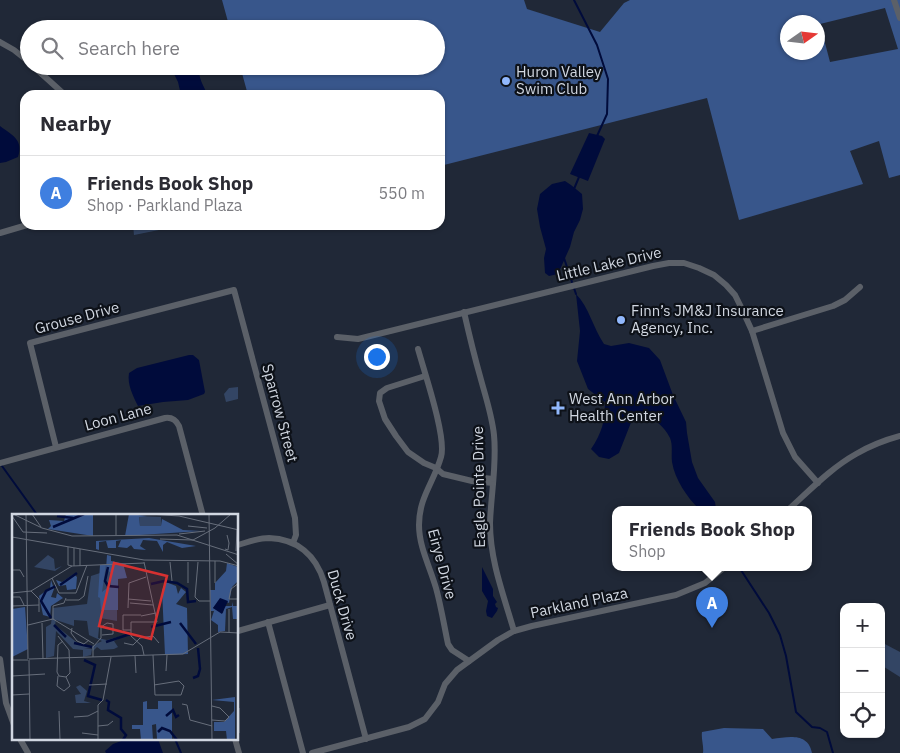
<!DOCTYPE html>
<html lang="en">
<head>
<meta charset="utf-8">
<style>
	:root { --surface:#fff; --page:#f2f2f3; --text:#2b2b33; --muted:#7c7c81; --line:#e1e1e2; --accent:#0f766e }
	body { margin:0; font-family:"IBM Plex Sans",sans-serif; background:var(--page); color:var(--text) }
	.controls { position:absolute; right:15px; bottom:15px; display:grid; overflow:hidden; border-radius:10px; box-shadow:0 1px 4px #0004 }
	.controls button { width:45px; height:45px; display:grid; place-items:center; padding:0; border:0; border-bottom:1px solid var(--line); background:var(--surface); color:var(--text); font:25px sans-serif }
	.compass { position:absolute; left:780px; top:15px; width:45px; height:45px; border-radius:50%; background:var(--surface); box-shadow:0 1px 4px #0004; rotate:76deg }
	.you { position:absolute; left:376px; top:356px; width:18px; height:18px; margin:-12px; border:4px solid #fff; border-radius:50%; background:#1a73e8; box-shadow:0 0 0 8px #1a73e833 }
	.badge { display:grid; place-items:center; width:32px; height:32px; border-radius:50%; background:var(--accent); color:#fff; font-size:16px; font-weight:700 }
	.pin { position:absolute; translate:-50% -41px; filter:drop-shadow(0 1px 2px #0008) }
	.pin::after { content:''; position:absolute; top:26px; width:18px; height:15px; background:inherit; clip-path:polygon(0 0,100% 0,50% 100%) }
	.popup { position:absolute; left:612px; top:506px; width:200px; height:65px; box-sizing:border-box; display:grid; place-content:center; border-radius:10px; background:var(--surface); filter:drop-shadow(0 1px 4px #0005); font-size:16px; white-space:nowrap; color:var(--muted) }
	.popup b { font-size:19px; color:var(--text) }
	.popup::after { content:''; position:absolute; left:50%; top:100%; margin-left:-10px; border:10px solid transparent; border-top-color:var(--surface) }
	.list { margin:0; padding:0; list-style:none }
	h2 { display:flex; justify-content:space-between; align-items:center; height:65px; margin:0; padding:0 20px; font-size:21px }
	h2 small { font-size:16px; font-weight:400; color:var(--muted) }
	.list li { display:grid; grid-template-columns:32px 1fr auto; gap:15px; align-items:center; box-sizing:border-box; height:75px; padding:0 20px; border-top:1px solid var(--line) }
	.list b { display:block; font-size:19px; white-space:nowrap }
	.list p { margin:0; font-size:16px; white-space:nowrap; color:var(--muted) }
	.list em { font-size:16px; font-style:normal; color:var(--muted) }
	.icon { flex:none; width:28px; height:28px; fill:none; stroke:currentColor; stroke-width:2; stroke-linecap:round; stroke-linejoin:round }
	.map { position:relative; flex:none; width:900px; height:753px; overflow:hidden }
	.search { position:absolute; background:var(--surface); box-shadow:0 1px 4px #0004; left:20px; top:20px; width:425px; height:55px; display:flex; align-items:center; gap:12px; box-sizing:border-box; padding:0 18px; border-radius:28px; color:var(--muted); font-size:19px }
	.panel { position:absolute; background:var(--surface); box-shadow:0 1px 4px #0004; left:20px; top:90px; width:425px; height:140px; border-radius:15px }
	.map>svg:first-child { display:block }
	.green { fill:#334564 }
	.forest { fill:#38568b; fill-rule:evenodd }
	.water { fill:#000b3b }
	.lines { fill:none; stroke-linecap:round; stroke-linejoin:round }
	.stream { stroke:#000b3b; stroke-width:2 }
	.minor { stroke:#5b6068; stroke-width:6 }
	.poi-dot { fill:#91b8fd; stroke:#0d1118; stroke-width:2 }
	.labels { text-anchor:middle; stroke-width:4.5; stroke-linejoin:round; paint-order:stroke }
	.poi-label { font-size:15px; fill:#d1d7e1; stroke:#0d1118; text-anchor:start }
	.street-label { font-size:15px; fill:#d1d7e1; stroke:#0d1118 }
	.inset-river { fill:none; stroke:#000b3b; stroke-width:2.5 }
	.inset-road { fill:none; stroke:#676e7b; stroke-width:1 }
	.view { fill:#d63131; fill-opacity:0.15; stroke:#d63131; stroke-width:2.5 }
	.inset-edge { fill:none; stroke:#d1d7e1; stroke-width:2.5 }
</style>
</head>
<body>
<div class="map">
<svg width="900" height="753" viewBox="0 0 900 753">
	<rect width="100%" height="100%" fill="#202837"/>
	<!-- green -->
	<g class="green">
		<path d="M133 225H184L134 235Z"/>
		<path d="M238 387V399L226 402 224 394 229 388Z"/>
		<path d="M881 642 900 652V677L881 665Z"/>
	</g>
	<!-- forest -->
	<g class="forest">
		<path d="M222 0H524L527 9 600 32 624 3 630 0H900V175L889 178 879 141 850 151 863 184 739 220 707 98 440 166V95H248L240 66H436V29H230ZM885 8 898 49 830 62 820 24ZM788 22H818V52H788Z"/>
		<path d="M724 728 763 729 772 739C788 737 808 732 812 753H703C704 746 701 739 702 732Z"/>
	</g>
	<!-- water -->
	<g class="water">
		<path d="M170 66H199C198 78 203 85 208 95H181L178 82Z"/>
		<path d="M0 126C12 135 24 140 18 157L6 162 0 163Z"/>
		<path d="M589 133 602 136 605 139 588 181 570 174Z"/>
		<path d="M565 181 571 185 582 194 583 209 580 220 574 232 570 247 558 274 549 276 545 273 544 258 546 249 540 227 537 209 540 194 552 184Z"/>
		<path d="M576 294C589 307 593 328 604 344L611 346 629 343 649 348 660 360 673 395 686 422 687 433 692 462 698 478 715 502 716 509H699C687 497 675 480 672 462 671 454 673 445 670 438 664 426 655 420 645 413L632 420 619 453 609 459 599 457 591 449C602 433 605 421 605 402L588 389 577 361 580 331Z"/>
		<path d="M189 355H193L199 360 205 392 204 394 188 400 163 402 138 406C133 396 127 384 129 373L137 368Z"/>
		<path d="M482 567 493 589V596L497 602 495 604 496 607 498 608 497 611 492 618 487 616 486 611 488 601 482 591Z"/>
		<path d="M127 739H158L163 753H106L105 751 113 744Z"/>
	</g>
	<g class="lines">
		<!-- stream -->
		<g class="stream">
			<path d="M574 0 597 45 608 79 607 114 597 136"/>
			<path d="M574 189 579 177"/>
			<path d="M564 258 576 294"/>
			<path d="M2 466 38 516"/>
			<path d="M739 567 769 613 780 635 786 656 796 712 812 727 820 728 827 732 833 753"/>
			<path d="M175 739 181 753"/>
		</g>
		<!-- minor -->
		<g class="minor">
			<path d="M894 0 900 18"/>
			<path d="M67 29 71 27 78 29"/>
			<path d="M0 42 14 50 29 62"/>
			<path d="M33 66 65 95"/>
			<path d="M42 74 49 66"/>
			<path d="M0 233 27 225"/>
			<path d="M464 312C469 334 474 355 480 376 485 395 492 415 494 435 497 464 491 494 490 523 490 561 504 596 514 631"/>
			<path d="M752 331 833 306 845 300 860 287"/>
			<path d="M337 337 358 339 653 266 669 263H684L699 268 714 275 726 285 735 295 741 307 752 331 783 433 795 457 818 483"/>
			<path d="M418 349C424 371 447 438 441 457 434 482 419 497 419 525 419 547 430 567 436 588 441 606 444 625 448 644L452 650 469 661"/>
			<path d="M425 376 387 388 380 393 379 401 385 419 396 436 408 452 424 463 436 468 443 474 472 481 493 483"/>
			<path d="M56 447 30 343 234 290 295 518 296 535 293 543"/>
			<path d="M0 463 165 418C172 417 176 420 179 426L203 516"/>
			<path d="M475 477 493 479"/>
			<path d="M789 509C810 490 831 468 856 454 870 446 885 440 900 436"/>
			<path d="M238 545C248 542 258 538 269 538 297 539 316 555 324 582L366 739"/>
			<path d="M268 622 303 753"/>
			<path d="M238 631 330 605"/>
			<path d="M0 659 6 703 14 725"/>
			<path d="M20 739 28 753"/>
			<path d="M235 739 239 753"/>
			<path d="M312 753 409 727 425 719 438 702 445 684 457 670 498 640 514 631 532 626 676 595 705 583 725 567"/>
		</g>
	</g>
	<!-- markers -->
	<g class="poi-dot">
		<circle cx="506" cy="81" r="5"/>
		<circle cx="621" cy="320" r="5"/>
		<path d="M555.5 400.5h5v5h5v5h-5v5h-5v-5h-5v-5h5z"/>
	</g>
	<g class="labels">
		<!-- poi labels -->
		<g class="poi-label">
			<text x="516" y="77">Huron Valley<tspan x="516" dy="17">Swim Club</tspan></text>
			<text x="631" y="316">Finn’s JM&amp;J Insurance<tspan x="631" dy="17">Agency, Inc.</tspan></text>
			<text x="569" y="404">West Ann Arbor<tspan x="569" dy="17">Health Center</tspan></text>
		</g>
		<!-- street labels -->
		<g class="street-label">
			<text transform="translate(609 264) rotate(-13)" y="5">Little Lake Drive</text>
			<text transform="translate(77 318) rotate(-15)" y="5">Grouse Drive</text>
			<text transform="translate(280 413) rotate(75)" y="5">Sparrow Street</text>
			<text transform="translate(118 417) rotate(-15)" y="5">Loon Lane</text>
			<text transform="translate(479 487) rotate(-91)" y="5">Eagle Pointe Drive</text>
			<text transform="translate(442 564) rotate(75)" y="5">Eirye Drive</text>
			<text transform="translate(579 603) rotate(-12)" y="5">Parkland Plaza</text>
			<text transform="translate(342 605) rotate(74)" y="5">Duck Drive</text>
		</g>
	</g>
	<!-- overview -->
	<g transform="translate(12 514)">
		<rect width="226" height="226" fill="#202837"/>
		<path d="M127 2 149 3V12H128ZM36 41 42 45 43 55 50 52 43 57 22 53ZM102 50 105 55V107L88 104 86 124 95 126 116 120 102 127 106 133 102 135 89 136 85 133 81 137 80 134H72L80 135 79 141 71 143V136L61 135 44 117 42 142 34 144V113L39 110 41 94 75 90 79 62 88 59V51ZM44 106 62 112V106L75 107 77 121 90 127 80 132 68 131 43 111ZM68 171 75 177 72 187 79 189H64L63 181 69 180 64 173Z" fill="#334564" fill-rule="evenodd"/>
		<path d="M54 0H81V22L36 15 39 12 37 6 52 7ZM117 0 135 2 127 3 128 12H149L150 5 171 16 189 17 113 22ZM137 24 184 32 170 34 155 28 151 31V38L145 27 131 26 128 32 134 36 122 35 119 31 115 34 106 33 109 26 104 27V34H96L94 27 87 28V36L84 35V27ZM95 41 99 42V47L114 50 112 53 115 64 106 65V96H89L88 84 86 83 88 51H94L90 78 99 71V59L94 55ZM215 49 226 53V67L220 73 217 89 208 85 201 94 211 99 212 92H220L221 88V92H226V105H221L220 93 214 95 213 117 206 118V111L199 106 202 97H199L198 76H203V69L214 57ZM62 60 65 63 64 75 55 76 54 71 47 72 44 66 50 68ZM39 66 42 75 39 83 44 84 45 79 51 84 39 92 38 103 31 101 27 82 38 74ZM154 68 164 72 166 80 169 74 174 78 164 90 175 94 176 140 153 141 150 76ZM13 93 16 135 0 143V95ZM223 183V226H215L214 217H202V208H212L222 197V188L200 186ZM135 187V195H146V187H160V226L145 225 144 210 140 211 141 226H129L128 215H120V211H131V188Z" fill="#38568b"/>
		<path d="M208 84 216 87 210 100 201 94Z" fill="#000b3b"/>
		<path class="inset-river" d="M45 2 61 4M41 13 72 0M96 53 93 67 96 72 107 73M139 70 152 67 165 69 175 75 176 88 184 87M48 71 65 59M39 104 29 87 34 77 44 72M168 109 184 130M42 111 54 123M139 113 159 108M94 128 118 120M62 129 80 133M72 146 83 151 76 182 90 186M181 164 186 162 188 155 186 134M94 186 97 188 96 196 109 204V215L114 221 111 226M154 202 161 196 164 203 167 201M146 218 150 214 158 217 165 226"/>
		<path class="inset-road" d="M1 0 30 14 60 22 165 21 227 41M14 0 16 145M20 0 29 13M104 0V21M137 0 167 2 227 16M197 0 200 226M0 2 11 18 35 19M176 12 195 14M167 20 193 17M0 23 132 46 208 47 227 52M148 25 181 26 203 14 219 0M56 33V51L60 52M213 35 216 36 217 29 215 21M224 37 225 16M214 40 227 51M203 47V69M158 48 160 67M176 48V69M186 48 183 83 187 87H198M62 52V34M68 52V35M0 56H8L12 63M40 64 47 79H64L75 51M227 69 219 75 217 85H227M19 77 27 85V98M0 79 19 77 60 52 132 49M0 83H8L12 91M116 85 139 87M54 86H67L72 82 76 62M118 89 141 91M0 92 27 91M116 94 117 69 134 63M217 95V118M129 102 144 99M41 105V92L52 89 54 84M30 109 31 145M16 111 41 105 82 130M60 114 59 119 65 127 72 130 77 126M119 116H111V101H129M46 122 57 136 58 159 54 163M51 127 46 131 45 158 47 162 54 163M112 129 121 131 128 124 141 122 147 129M132 141 130 132 119 122V108H145L132 48M141 141 143 181M123 142 124 159M81 143V133L89 124V113L95 109 101 110V120L90 121M17 145 171 140 208 118 227 119M0 146H16M17 146 18 226M154 157 155 141M0 162 33 160M46 162 45 172 52 177 58 172 54 163M77 171 95 170M142 171 167 167 172 172 169 181H143M0 181 17 180M170 190 175 191 178 206 200 212M200 192 208 194 217 203 213 207 200 206M227 194V219M47 197 48 226M62 203 76 202 86 197M86 212 96 211 101 207M70 219 86 221M86 226V191L91 186 99 143"/>
		<path class="view" d="M102 49 155 62 139 125 87 112Z"/>
		<rect width="226" height="226" class="inset-edge"/>
	</g>
</svg>
<div class="controls">
<button>+</button>
<button>−</button>
<button><svg class="icon" aria-label="locate" viewBox="0 0 24 24"><circle cx="12" cy="12" r="6"/><path d="M12 2v4M12 18v4M2 12h4M18 12h4"/></svg></button>
</div>
<svg class="compass" viewBox="-18 -18 36 36"><path d="M0-13l5 13h-10z" fill="#e53935"/><path d="M0 13l5-13h-10z" fill="#7c7c81"/></svg>
<div class="you"></div>
<div class="pin badge" style="left:712px;top:628px;background:#3f7fe0">A</div>
<div class="popup"><b>Friends Book Shop</b>Shop</div>
<div class="search"><svg class="icon" aria-label="search" viewBox="0 0 24 24"><circle cx="10" cy="10" r="6"/><path d="M15 15l6 6"/></svg>Search here</div>
<section class="panel">
<h2>Nearby<small></small></h2>
<ul class="list">
<li><span class="badge" style="background:#3f7fe0">A</span><div><b>Friends Book Shop</b><p>Shop · Parkland Plaza</p></div><em>550 m</em></li>
</ul>
</section>
</div>
</body>
</html>
